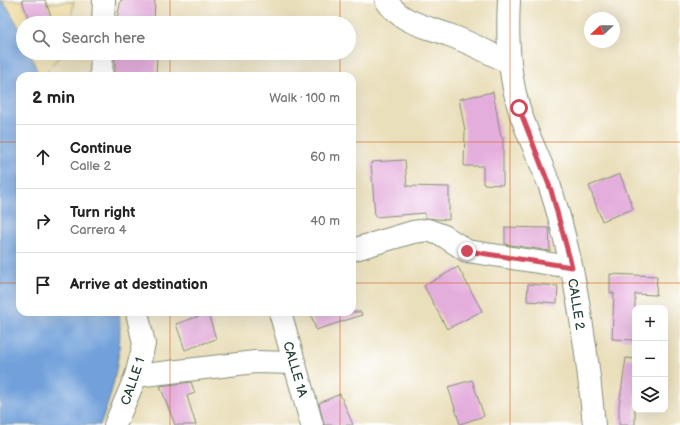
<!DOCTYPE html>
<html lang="en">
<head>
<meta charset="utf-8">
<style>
	:root { --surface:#fff; --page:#f2f2f2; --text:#222; --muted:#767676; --line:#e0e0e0 }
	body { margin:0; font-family:"Balsamiq Sans",sans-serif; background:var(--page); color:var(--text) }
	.controls { position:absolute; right:12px; bottom:12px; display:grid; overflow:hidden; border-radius:8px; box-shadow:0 4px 16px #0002 }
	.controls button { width:36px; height:36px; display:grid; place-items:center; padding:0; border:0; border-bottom:1px solid var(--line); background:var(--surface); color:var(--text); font:20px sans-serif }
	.compass { position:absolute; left:584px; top:12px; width:36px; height:36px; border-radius:50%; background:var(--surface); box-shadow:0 4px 16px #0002; rotate:248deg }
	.stop { position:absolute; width:12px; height:12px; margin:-9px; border:3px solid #d1495b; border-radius:50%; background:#fff }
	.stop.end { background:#d1495b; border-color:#fff; box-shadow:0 1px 4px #0008 }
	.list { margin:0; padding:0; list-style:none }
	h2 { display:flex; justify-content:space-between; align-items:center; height:52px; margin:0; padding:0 16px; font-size:17px }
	h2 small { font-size:13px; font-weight:400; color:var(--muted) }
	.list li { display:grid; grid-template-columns:26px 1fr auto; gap:12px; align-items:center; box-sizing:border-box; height:64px; padding:0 16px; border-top:1px solid var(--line) }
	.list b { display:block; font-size:15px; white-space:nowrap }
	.list p { margin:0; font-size:13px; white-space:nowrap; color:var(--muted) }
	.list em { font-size:13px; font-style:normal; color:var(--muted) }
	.icon { flex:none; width:22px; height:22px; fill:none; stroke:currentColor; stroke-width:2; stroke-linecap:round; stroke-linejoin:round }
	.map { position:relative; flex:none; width:680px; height:425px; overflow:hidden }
	.search { position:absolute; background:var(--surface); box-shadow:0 4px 16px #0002; left:16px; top:16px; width:340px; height:44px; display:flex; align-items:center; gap:10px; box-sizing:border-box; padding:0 14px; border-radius:22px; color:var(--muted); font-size:15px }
	.panel { position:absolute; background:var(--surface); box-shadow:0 4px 16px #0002; left:16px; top:72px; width:340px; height:244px; border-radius:12px }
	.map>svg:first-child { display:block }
	.sand { fill:#eeda9e; stroke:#868c69 }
	.water { fill:#71a0da; stroke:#486e87 }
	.building { fill:#e4aedc }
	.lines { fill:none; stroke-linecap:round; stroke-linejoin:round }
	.minor-casing { stroke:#848e78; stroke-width:24 }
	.minor { stroke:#fff; stroke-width:22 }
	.route { stroke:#d1495b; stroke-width:5 }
	.grid { fill:none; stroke:#d45610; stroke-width:1; stroke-opacity:0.55 }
	.labels { text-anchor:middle; stroke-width:3.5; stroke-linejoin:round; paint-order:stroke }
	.street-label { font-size:13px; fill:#1f3d34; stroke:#fff }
</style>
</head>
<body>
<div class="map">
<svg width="680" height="425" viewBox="0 0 680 425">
	<rect width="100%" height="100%" fill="#fff"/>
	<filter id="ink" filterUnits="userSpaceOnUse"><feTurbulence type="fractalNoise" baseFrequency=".025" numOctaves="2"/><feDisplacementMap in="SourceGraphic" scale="8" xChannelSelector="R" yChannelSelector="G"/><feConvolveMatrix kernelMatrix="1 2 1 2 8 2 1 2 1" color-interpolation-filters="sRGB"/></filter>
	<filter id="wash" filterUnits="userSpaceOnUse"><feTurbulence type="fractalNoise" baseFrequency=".012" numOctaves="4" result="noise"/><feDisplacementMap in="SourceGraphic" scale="16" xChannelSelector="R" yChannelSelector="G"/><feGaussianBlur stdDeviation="0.9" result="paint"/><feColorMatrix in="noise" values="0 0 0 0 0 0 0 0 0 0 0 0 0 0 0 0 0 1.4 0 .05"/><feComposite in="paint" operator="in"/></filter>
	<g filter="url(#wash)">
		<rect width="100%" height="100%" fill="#eadfbb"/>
		<!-- sand -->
		<g class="sand">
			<path d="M2 0H22L30 23H23V35L7 6Z"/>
			<path d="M74 2 70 23H31L51 16 46 3Z"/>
			<path d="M30 53H63L48 69 47 76H39Z"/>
		</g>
		<!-- water -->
		<path class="water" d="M0 0 7 6 23 35V53H30L39 76H20V312H119C123 347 114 392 100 425H0Z"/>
		<g id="blocks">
			<!-- building -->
			<g class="building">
				<path d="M22 0H45L51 16 30 23Z"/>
				<path d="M121 0H155L154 23H116Z"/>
				<path d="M115 53H157L156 76H115Z"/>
				<path d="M493 92 501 137H503V185L483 184V166H464L465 131 459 99Z"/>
				<path d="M405 160 407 186 449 187V220L425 218V213L375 217 371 162Z"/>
				<path d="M620 174 633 209 602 221 589 186Z"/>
				<path d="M505 227 549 228 550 251 505 244Z"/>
				<path d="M458 267 482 311 447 329 424 286Z"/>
				<path d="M610 274 657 276 656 295 635 294V340L612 339 614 293H610Z"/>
				<path d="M528 284 558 286 557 303 527 301Z"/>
				<path d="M310 312H361L362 315 316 330Z"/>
				<path d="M208 313 216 339 185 350 176 324Z"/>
				<path d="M626 358 635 359V425H619V406Z"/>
				<path d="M472 380 484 416 460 424 448 387Z"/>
				<path d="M191 382 195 393 187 396 196 425H175L160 386Z"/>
				<path d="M340 394 353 425H324L319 403Z"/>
			</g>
		</g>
	</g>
	<g filter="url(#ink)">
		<use href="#blocks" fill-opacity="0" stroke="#848e78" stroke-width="1"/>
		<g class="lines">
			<defs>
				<g id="minor">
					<path d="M386 0C400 23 426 26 449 35 469 42 489 53 508 62"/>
					<path d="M509 0C507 37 508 73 519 108 527 136 542 162 551 190 575 263 587 348 594 425"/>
					<path d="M103 23 104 0"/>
					<path d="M101 76 102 53"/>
					<path d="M352 250 413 232 428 230 444 236 467 251 571 267"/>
					<path d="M280 312 312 425"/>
					<path d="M136 376 255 362 293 363"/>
					<path d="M115 425 136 376 144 344 137 312"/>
				</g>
			</defs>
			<!-- minor casing -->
			<use href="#minor" class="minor-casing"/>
			<!-- minor -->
			<use href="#minor" class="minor"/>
		</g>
	</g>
	<g class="lines" filter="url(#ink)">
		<!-- route -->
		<path class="route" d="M467 251 572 267 551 190 519 108"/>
	</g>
	<!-- grid -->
	<path class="grid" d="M170 0V23M340 0V23M510 0V425M170 53V76M340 53V76M0 142H20M352 142H680M0 283H20M352 283H680M170 312V425M340 312V425"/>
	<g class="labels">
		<!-- street labels -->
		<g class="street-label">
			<text transform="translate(577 304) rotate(81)" y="5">CALLE 2</text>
			<text transform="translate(296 369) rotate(74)" y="5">CALLE 1A</text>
			<text transform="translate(132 381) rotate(-71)" y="5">CALLE 1</text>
		</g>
	</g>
</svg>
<div class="controls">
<button>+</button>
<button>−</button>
<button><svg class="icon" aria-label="layers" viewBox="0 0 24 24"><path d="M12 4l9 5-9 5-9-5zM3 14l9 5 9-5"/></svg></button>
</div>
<svg class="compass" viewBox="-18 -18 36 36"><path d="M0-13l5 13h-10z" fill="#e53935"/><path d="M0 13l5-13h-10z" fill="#767676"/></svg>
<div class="stop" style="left:519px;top:108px"></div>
<div class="stop end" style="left:467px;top:251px"></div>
<div class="search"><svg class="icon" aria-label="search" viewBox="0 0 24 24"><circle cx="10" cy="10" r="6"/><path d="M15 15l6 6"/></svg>Search here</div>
<section class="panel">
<h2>2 min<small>Walk · 100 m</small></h2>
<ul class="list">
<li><svg class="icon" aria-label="ahead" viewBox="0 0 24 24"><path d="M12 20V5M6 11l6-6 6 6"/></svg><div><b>Continue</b><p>Calle 2</p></div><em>60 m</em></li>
<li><svg class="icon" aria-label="right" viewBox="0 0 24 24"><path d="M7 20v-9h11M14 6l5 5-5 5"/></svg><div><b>Turn right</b><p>Carrera 4</p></div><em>40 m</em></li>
<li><svg class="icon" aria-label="arrive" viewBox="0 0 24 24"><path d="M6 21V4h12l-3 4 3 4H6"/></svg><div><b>Arrive at destination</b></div></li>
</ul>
</section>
</div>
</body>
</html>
